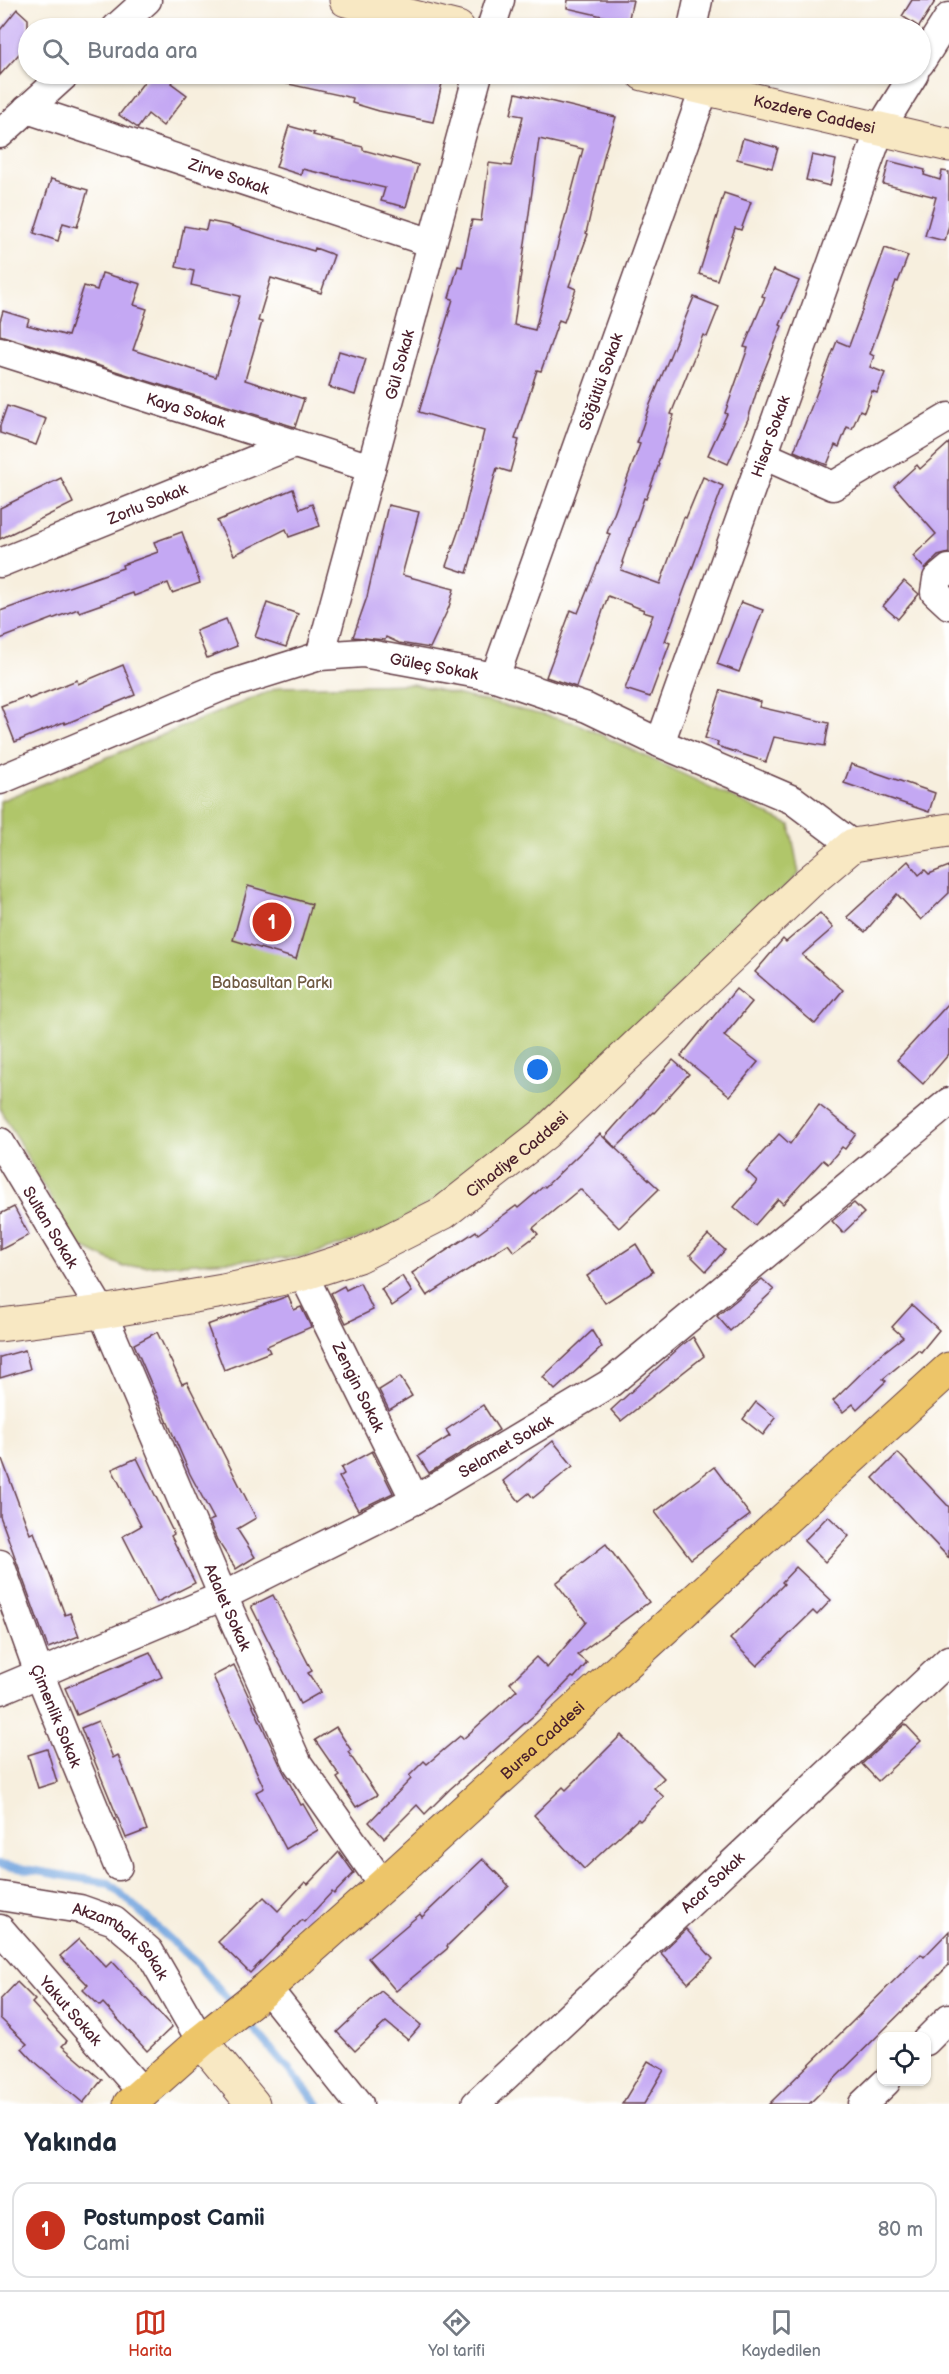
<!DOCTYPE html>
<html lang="tr">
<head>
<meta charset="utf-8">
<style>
	:root { --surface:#fff; --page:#f2f2f3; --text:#1f2937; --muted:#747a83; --line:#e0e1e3; --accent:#c8321e }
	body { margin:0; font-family:"Balsamiq Sans",sans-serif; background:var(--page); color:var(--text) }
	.controls { position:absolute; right:18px; bottom:18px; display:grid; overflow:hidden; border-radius:12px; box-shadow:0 2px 4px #0004 }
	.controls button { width:54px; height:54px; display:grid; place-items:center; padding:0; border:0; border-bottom:2px solid var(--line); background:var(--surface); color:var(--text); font:30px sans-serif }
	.you { position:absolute; left:538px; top:1070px; width:21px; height:21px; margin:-15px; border:4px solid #fff; border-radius:50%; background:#1a73e8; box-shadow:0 0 0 9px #1a73e833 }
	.badge { display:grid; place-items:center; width:39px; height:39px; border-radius:50%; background:var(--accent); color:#fff; font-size:20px; font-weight:700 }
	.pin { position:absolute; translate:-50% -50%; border:3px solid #fff; box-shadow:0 2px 6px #0006 }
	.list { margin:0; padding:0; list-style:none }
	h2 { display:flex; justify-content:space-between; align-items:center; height:78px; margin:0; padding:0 24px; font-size:26px }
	h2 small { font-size:20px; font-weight:400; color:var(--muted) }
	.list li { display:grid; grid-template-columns:39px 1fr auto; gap:18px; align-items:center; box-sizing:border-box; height:96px; margin:0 12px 12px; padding:0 12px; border:2px solid var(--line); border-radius:18px }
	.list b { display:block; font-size:22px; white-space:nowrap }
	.list p { margin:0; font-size:20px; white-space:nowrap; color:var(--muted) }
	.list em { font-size:20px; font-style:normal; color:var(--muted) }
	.icon { flex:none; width:33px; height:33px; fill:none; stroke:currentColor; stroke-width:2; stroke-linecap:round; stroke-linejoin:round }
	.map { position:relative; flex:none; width:949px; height:2104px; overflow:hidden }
	.search { position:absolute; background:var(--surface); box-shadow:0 2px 4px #0004; left:18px; right:18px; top:18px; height:66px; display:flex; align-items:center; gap:15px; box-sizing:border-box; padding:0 21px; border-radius:33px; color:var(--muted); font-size:22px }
	.sheet { height:186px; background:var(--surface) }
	nav { display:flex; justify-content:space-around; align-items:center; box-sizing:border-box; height:84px; border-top:2px solid var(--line); background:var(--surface); font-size:16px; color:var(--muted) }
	nav a { display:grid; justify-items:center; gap:3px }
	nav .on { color:var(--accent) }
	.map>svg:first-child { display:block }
	.green { fill:#b0c66b; stroke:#7d724b; stroke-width:1.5 }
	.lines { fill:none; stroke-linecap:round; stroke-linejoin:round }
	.stream { stroke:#73a5de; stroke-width:8 }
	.building { fill:#c4a8f3; fill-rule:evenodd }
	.street-casing { stroke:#643e46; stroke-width:31 }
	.secondary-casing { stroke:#643e46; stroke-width:35 }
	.primary-casing { stroke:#643e46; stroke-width:35 }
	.street { stroke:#fff; stroke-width:28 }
	.secondary { stroke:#f8e8c3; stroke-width:33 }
	.primary { stroke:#edc569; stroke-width:33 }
	.labels { text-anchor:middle; stroke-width:4.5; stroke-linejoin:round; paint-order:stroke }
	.street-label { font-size:16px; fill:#4a1f2b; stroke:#fff }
	.park-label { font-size:16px; fill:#6e5941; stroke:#fff }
</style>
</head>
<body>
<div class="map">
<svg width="949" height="2104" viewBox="0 0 949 2104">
	<rect width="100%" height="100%" fill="#fff"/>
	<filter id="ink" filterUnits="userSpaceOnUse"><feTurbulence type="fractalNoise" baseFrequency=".0167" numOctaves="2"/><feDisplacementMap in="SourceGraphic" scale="12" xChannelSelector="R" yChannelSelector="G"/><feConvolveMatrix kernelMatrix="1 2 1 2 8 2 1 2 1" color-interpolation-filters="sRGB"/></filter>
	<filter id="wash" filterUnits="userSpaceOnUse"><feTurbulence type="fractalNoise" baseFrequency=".008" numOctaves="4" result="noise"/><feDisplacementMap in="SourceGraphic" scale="24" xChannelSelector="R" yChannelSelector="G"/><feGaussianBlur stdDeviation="1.35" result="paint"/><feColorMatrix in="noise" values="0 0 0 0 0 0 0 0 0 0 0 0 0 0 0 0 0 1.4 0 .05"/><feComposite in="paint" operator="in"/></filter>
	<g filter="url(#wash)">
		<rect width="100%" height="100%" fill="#f7efde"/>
		<!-- green -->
		<path class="green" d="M413 684 576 723 790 825 799 874 485 1169 388 1229 304 1257 124 1267 76 1244 0 1108V801L280 687Z"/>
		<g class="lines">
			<!-- stream -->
			<g class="stream">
				<path d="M0 1865 109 1883 197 1964 234 2006"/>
				<path d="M244 2018 318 2104"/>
			</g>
		</g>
		<g id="blocks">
			<!-- building -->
			<g class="building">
				<path d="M568 0H633L628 22 567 8Z"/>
				<path d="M912 0H936L919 27 902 16Z"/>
				<path d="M17 9 28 19V44L0 75V30Z"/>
				<path d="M150 74H178L171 83 187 95 163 126 148 114 138 128 119 115Z"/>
				<path d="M280 74H386L413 82 414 77 442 83 433 122 379 111 352 103 353 98 279 82Z"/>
				<path d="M516 93 616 117 605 152 586 233 588 234 569 286 576 289 564 322 559 320 541 371 537 370 515 439 519 440 510 472 497 468 467 573 446 566 462 521 484 431 419 412 453 299 449 298 458 266 462 267 472 220 481 221 489 163 511 166 523 116 511 114ZM539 139 583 149 535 330 514 325Z"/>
				<path d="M289 126 314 133 313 135 363 147V150L418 165 406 207 381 201 385 188 302 169 301 175 276 167Z"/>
				<path d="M743 138 778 148 772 168 737 159Z"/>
				<path d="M812 155 836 160 830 186 806 180Z"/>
				<path d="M889 161 925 170 924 175 940 180 942 171 949 172V225L945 241 925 236 936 197 883 184Z"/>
				<path d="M51 179 88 190 77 227 63 223 58 241 34 233Z"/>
				<path d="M724 193 751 202 741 230 735 228 717 280 699 274Z"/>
				<path d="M208 221 228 225 314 251 315 248 334 255 321 293 271 278 258 321 262 322 245 380 304 399 295 427 0 335V321L3 311 29 319 27 325 68 336 84 286 97 290 102 273 141 284 134 305 147 309 133 350 216 377 240 296 191 285 194 271 176 267 184 226 206 230Z"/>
				<path d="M885 248 908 256 898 282 896 281 870 354 874 356 870 367 885 373 877 393 872 391 864 412 860 410 852 429 847 427 839 447 835 445 827 465 794 451 837 341 849 346Z"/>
				<path d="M773 270 799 281 780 325 782 326 760 381 748 419 728 464 708 455 727 414 725 413 748 348 744 347 765 297 762 296Z"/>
				<path d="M694 297 719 307 707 337 703 335 671 414 674 415 658 463 659 464 646 499 644 498 622 562 624 563 621 570 660 584 684 517 686 518 703 477 723 486 665 641 670 643 650 697 625 689 653 615 643 612 644 610 608 596 576 687 546 677 571 610 578 613 610 534 607 533 640 444 637 443 649 407Z"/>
				<path d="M339 351 366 359 355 395 329 387Z"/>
				<path d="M7 406 46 419 36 445 0 433V426Z"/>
				<path d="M949 443V553L938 556 925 569 913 556 936 534 894 486 917 465 920 469Z"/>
				<path d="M61 478 73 503 0 539V508Z"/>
				<path d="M293 489 300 509 312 504 320 526 289 537 286 529 234 555 217 521Z"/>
				<path d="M388 505 419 512 402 575 454 589 449 607 430 648 399 643 386 637 385 640 353 637 367 597Z"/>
				<path d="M182 532 200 583 172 593 168 583 134 596 133 593 79 612 78 609 0 639V611L123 568 122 565 158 552 154 542Z"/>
				<path d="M904 581 919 594 898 619 883 606Z"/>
				<path d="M741 602 763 610 739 672 717 664Z"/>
				<path d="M267 603 298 614 286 647 255 637Z"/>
				<path d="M226 619 237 646 207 658 196 631Z"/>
				<path d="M123 665 135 695 65 724 64 722 15 742 1 706 27 696 29 699 77 680 78 684Z"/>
				<path d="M721 690 761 702 759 707 829 723 825 746 774 737 766 762 717 746 718 742 705 738Z"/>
				<path d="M851 764 935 793 929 812 844 783Z"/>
				<path d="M908 861 919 875 925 870 929 874 949 866V893L921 920 897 894 865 932 847 917Z"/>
				<path d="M248 886 312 904 296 959 233 940Z"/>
				<path d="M820 913 833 928 802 955 843 990 815 1024 755 972 783 939 786 942Z"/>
				<path d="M736 989 752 1002 724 1036 758 1062 730 1096 681 1056Z"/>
				<path d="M949 1003V1054L923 1084 897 1060Z"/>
				<path d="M673 1060 689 1074 654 1113 653 1112 616 1148 605 1137Z"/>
				<path d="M819 1105 856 1134 845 1149 842 1147 828 1164 823 1160 783 1204 778 1199 755 1225 734 1207 757 1181 746 1171 779 1134 790 1144Z"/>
				<path d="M600 1134 659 1189 619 1228 580 1189 533 1228 538 1234 514 1252 508 1244 427 1296 412 1273 476 1231 478 1234 516 1206 518 1208 544 1186 545 1187Z"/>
				<path d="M854 1203 864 1213 843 1233 832 1221Z"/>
				<path d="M14 1207 29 1235 0 1250V1214Z"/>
				<path d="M708 1235 725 1250 706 1271 690 1255Z"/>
				<path d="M636 1244 653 1272 605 1303 587 1276Z"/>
				<path d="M402 1276 412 1292 392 1306 381 1289Z"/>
				<path d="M762 1279 774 1290 730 1331 717 1316Z"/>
				<path d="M360 1283 373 1310 346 1323 331 1293 344 1286 346 1290Z"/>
				<path d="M288 1296 294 1310 301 1307 311 1327 267 1346 270 1352 224 1370 207 1325Z"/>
				<path d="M912 1305 939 1330 921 1352 918 1350 883 1379 886 1381 857 1409 853 1404 843 1412 833 1401 880 1355 903 1337 892 1327Z"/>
				<path d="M592 1331 602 1347 555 1390 543 1377Z"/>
				<path d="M157 1332 182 1384 187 1382 256 1518 237 1529 255 1557 236 1569 217 1540 209 1521 214 1519 190 1474 134 1344Z"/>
				<path d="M693 1337 704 1356 621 1421 611 1410 681 1346Z"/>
				<path d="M25 1350 30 1369 0 1378V1357Z"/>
				<path d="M400 1377 412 1396 389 1410 379 1390Z"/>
				<path d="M756 1402 776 1418 763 1435 743 1419Z"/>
				<path d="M483 1405 499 1430 429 1473 418 1456 450 1436 446 1430Z"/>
				<path d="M553 1441 573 1466 533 1498 529 1493 519 1501 503 1481Z"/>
				<path d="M372 1451 393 1493 358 1510 339 1477 344 1474 341 1468Z"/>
				<path d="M898 1453 949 1507V1558L873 1478Z"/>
				<path d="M137 1458 174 1534 171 1536 195 1583 157 1602 123 1536 141 1526 112 1469Z"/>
				<path d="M0 1459H2L30 1534 34 1532 65 1615 70 1613 79 1636 48 1648 0 1516Z"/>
				<path d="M714 1467 750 1515 691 1559 655 1512Z"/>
				<path d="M828 1516 849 1536 825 1562 804 1541Z"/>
				<path d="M606 1544 649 1602 577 1655 587 1663 574 1678 572 1677 539 1711 450 1789 425 1814 417 1805 384 1838 369 1822 411 1779 409 1776 424 1761 427 1764 460 1736 463 1739 517 1690 510 1683 536 1657 547 1668 586 1622 556 1583Z"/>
				<path d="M796 1567 831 1600 817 1615 813 1611 757 1666 730 1639 784 1584 782 1582Z"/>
				<path d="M273 1595 312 1671 308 1673 321 1692 300 1704 251 1606Z"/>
				<path d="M150 1652 162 1677 77 1715 65 1688Z"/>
				<path d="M234 1665 282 1769 301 1805 303 1804 318 1830 286 1849 256 1792 264 1788 213 1676Z"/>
				<path d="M98 1721 113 1758 118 1755 147 1830 126 1838 81 1728Z"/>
				<path d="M905 1724 921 1741 878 1781 862 1764Z"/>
				<path d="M336 1727 351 1750 348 1752 377 1795 356 1807 337 1778 340 1776 315 1740Z"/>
				<path d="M621 1735 664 1778 654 1788 664 1797 640 1821 638 1819 584 1869 534 1815 563 1787 566 1790Z"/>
				<path d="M47 1749 57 1782 38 1788 28 1755Z"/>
				<path d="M339 1852 354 1873 334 1894 332 1892 304 1922 302 1920 250 1973 218 1942 264 1897 278 1911 305 1882 308 1884Z"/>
				<path d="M483 1859 509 1886 447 1946 448 1948 396 1991 368 1958 420 1914 422 1917Z"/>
				<path d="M686 1929 713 1959 688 1983 661 1953Z"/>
				<path d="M949 1931V1965L809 2104H769L921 1954 924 1957Z"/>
				<path d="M79 1939 106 1967 112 1961 172 2027 147 2051 103 2003 100 2006 83 1990 88 1985 60 1956Z"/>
				<path d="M17 1982 35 2000 32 2003 67 2041 62 2046 102 2080 83 2103 34 2061 22 2048 27 2044 0 2018V2000Z"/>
				<path d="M381 1991 421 2025 408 2040 386 2022 355 2051 337 2032Z"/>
				<path d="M648 2061 664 2070 644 2104H622Z"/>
			</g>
		</g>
	</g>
	<g filter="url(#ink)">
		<use href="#blocks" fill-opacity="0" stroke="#643e46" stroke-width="1.5"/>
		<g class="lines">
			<defs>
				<g id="street">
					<path d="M116 28 147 0"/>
					<path d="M491 28 500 0"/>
					<path d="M692 28 698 0"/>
					<path d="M920 63 949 17"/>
					<path id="s1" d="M27 109 432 243"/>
					<path d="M0 134 66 74"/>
					<path id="s2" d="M0 351 371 468"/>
					<path d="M763 455 833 486 949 417"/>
					<path id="s3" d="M0 563 294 444"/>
					<path d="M949 569 937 579 935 592 949 605"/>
					<path id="s4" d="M320 656 478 74"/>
					<path id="s5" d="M495 677 705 87"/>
					<path id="s6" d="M660 743 880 129 914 74"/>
					<path id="s7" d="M0 780 221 687 320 656 363 653 495 677 587 708 660 743 793 800 853 845"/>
					<path id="s8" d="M0 1142 102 1312 223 1596 298 1764 383 1885"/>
					<path id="s9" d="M303 1274 415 1500"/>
					<path id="s10" d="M0 1564 39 1673 118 1866"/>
					<path id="s11" d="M0 1690 223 1596 415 1500 609 1384 949 1102"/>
					<path id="s12" d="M0 1896 80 1909 114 1921 149 1951 201 2041"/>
					<path id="s13" d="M0 1929 142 2092"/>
					<path d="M267 1988 359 2104"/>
					<path d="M926 2041 949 2018"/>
					<path id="s14" d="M476 2104 949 1660"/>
					<path d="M863 2104 886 2082"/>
				</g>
				<g id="secondary">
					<path d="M346 0 458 28"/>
					<path id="s15" d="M643 74 949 145"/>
					<path id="s16" d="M0 1325 102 1312 223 1291 303 1274 358 1256 443 1213 545 1133 807 884 853 845 949 830"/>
					<path d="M201 2041 253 2104"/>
				</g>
				<g id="primary">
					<path id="s17" d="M130 2104 201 2041 267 1988 383 1885 949 1369"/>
				</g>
			</defs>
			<!-- street casing -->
			<use href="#street" class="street-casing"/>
			<!-- secondary casing -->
			<use href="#secondary" class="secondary-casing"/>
			<!-- primary casing -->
			<use href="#primary" class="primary-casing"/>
			<!-- street -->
			<use href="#street" class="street"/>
			<!-- secondary -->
			<use href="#secondary" class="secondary"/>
			<!-- primary -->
			<use href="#primary" class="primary"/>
		</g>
	</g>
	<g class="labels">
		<!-- street labels -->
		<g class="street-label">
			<text dy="6" stroke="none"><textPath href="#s15" startOffset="176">Kozdere Caddesi</textPath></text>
			<text dy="6" stroke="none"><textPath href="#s1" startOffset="213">Zirve Sokak</textPath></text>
			<text dy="6" stroke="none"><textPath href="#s4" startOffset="302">Gül Sokak</textPath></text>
			<text dy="6" stroke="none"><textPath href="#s5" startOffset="314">Söğütlü Sokak</textPath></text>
			<text dy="6" stroke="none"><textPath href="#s2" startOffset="195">Kaya Sokak</textPath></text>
			<text dy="6" stroke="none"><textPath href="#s6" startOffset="326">Hisar Sokak</textPath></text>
			<text dy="6" stroke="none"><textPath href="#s3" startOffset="159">Zorlu Sokak</textPath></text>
			<text dy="6" stroke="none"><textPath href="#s7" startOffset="459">Güleç Sokak</textPath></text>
			<text dy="6" stroke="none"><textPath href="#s16" startOffset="555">Cihadiye Caddesi</textPath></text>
			<text dy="6" stroke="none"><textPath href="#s8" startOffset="99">Sultan Sokak</textPath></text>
			<text dy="6" stroke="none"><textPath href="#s9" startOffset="126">Zengin Sokak</textPath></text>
			<text dy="6" stroke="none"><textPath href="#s11" startOffset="562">Selamet Sokak</textPath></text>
			<text dy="6" stroke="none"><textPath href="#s8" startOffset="519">Adalet Sokak</textPath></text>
			<text dy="6" stroke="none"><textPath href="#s10" startOffset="162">Çimenlik Sokak</textPath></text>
			<text dy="6" stroke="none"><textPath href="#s17" startOffset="550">Bursa Caddesi</textPath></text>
			<text dy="6" stroke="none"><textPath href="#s14" startOffset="324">Acar Sokak</textPath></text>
			<text dy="6" stroke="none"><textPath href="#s12" startOffset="134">Akzambak Sokak</textPath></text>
			<text dy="6" stroke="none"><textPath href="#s13" startOffset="108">Yakut Sokak</textPath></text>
		</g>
		<!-- park labels -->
		<g class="park-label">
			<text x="272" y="988">Babasultan Parkı</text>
		</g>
	</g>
</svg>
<div class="controls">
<button><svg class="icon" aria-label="locate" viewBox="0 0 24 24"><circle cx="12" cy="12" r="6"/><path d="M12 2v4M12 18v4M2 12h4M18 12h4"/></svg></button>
</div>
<div class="you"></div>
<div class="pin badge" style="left:272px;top:922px">1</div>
<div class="search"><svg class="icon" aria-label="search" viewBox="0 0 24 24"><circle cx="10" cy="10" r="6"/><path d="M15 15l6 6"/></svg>Burada ara</div>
</div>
<section class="sheet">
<h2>Yakında<small></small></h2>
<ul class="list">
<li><span class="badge">1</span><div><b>Postumpost Camii</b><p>Cami</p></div><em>80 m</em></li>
</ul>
</section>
<nav>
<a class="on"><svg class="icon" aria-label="map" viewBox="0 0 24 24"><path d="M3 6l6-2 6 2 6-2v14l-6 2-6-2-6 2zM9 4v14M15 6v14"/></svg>Harita</a>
<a><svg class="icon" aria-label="directions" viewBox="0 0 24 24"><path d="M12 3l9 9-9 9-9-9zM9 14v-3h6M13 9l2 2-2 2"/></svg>Yol tarifi</a>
<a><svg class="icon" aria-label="saved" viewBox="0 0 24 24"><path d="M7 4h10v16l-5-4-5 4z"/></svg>Kaydedilen</a>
</nav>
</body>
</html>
